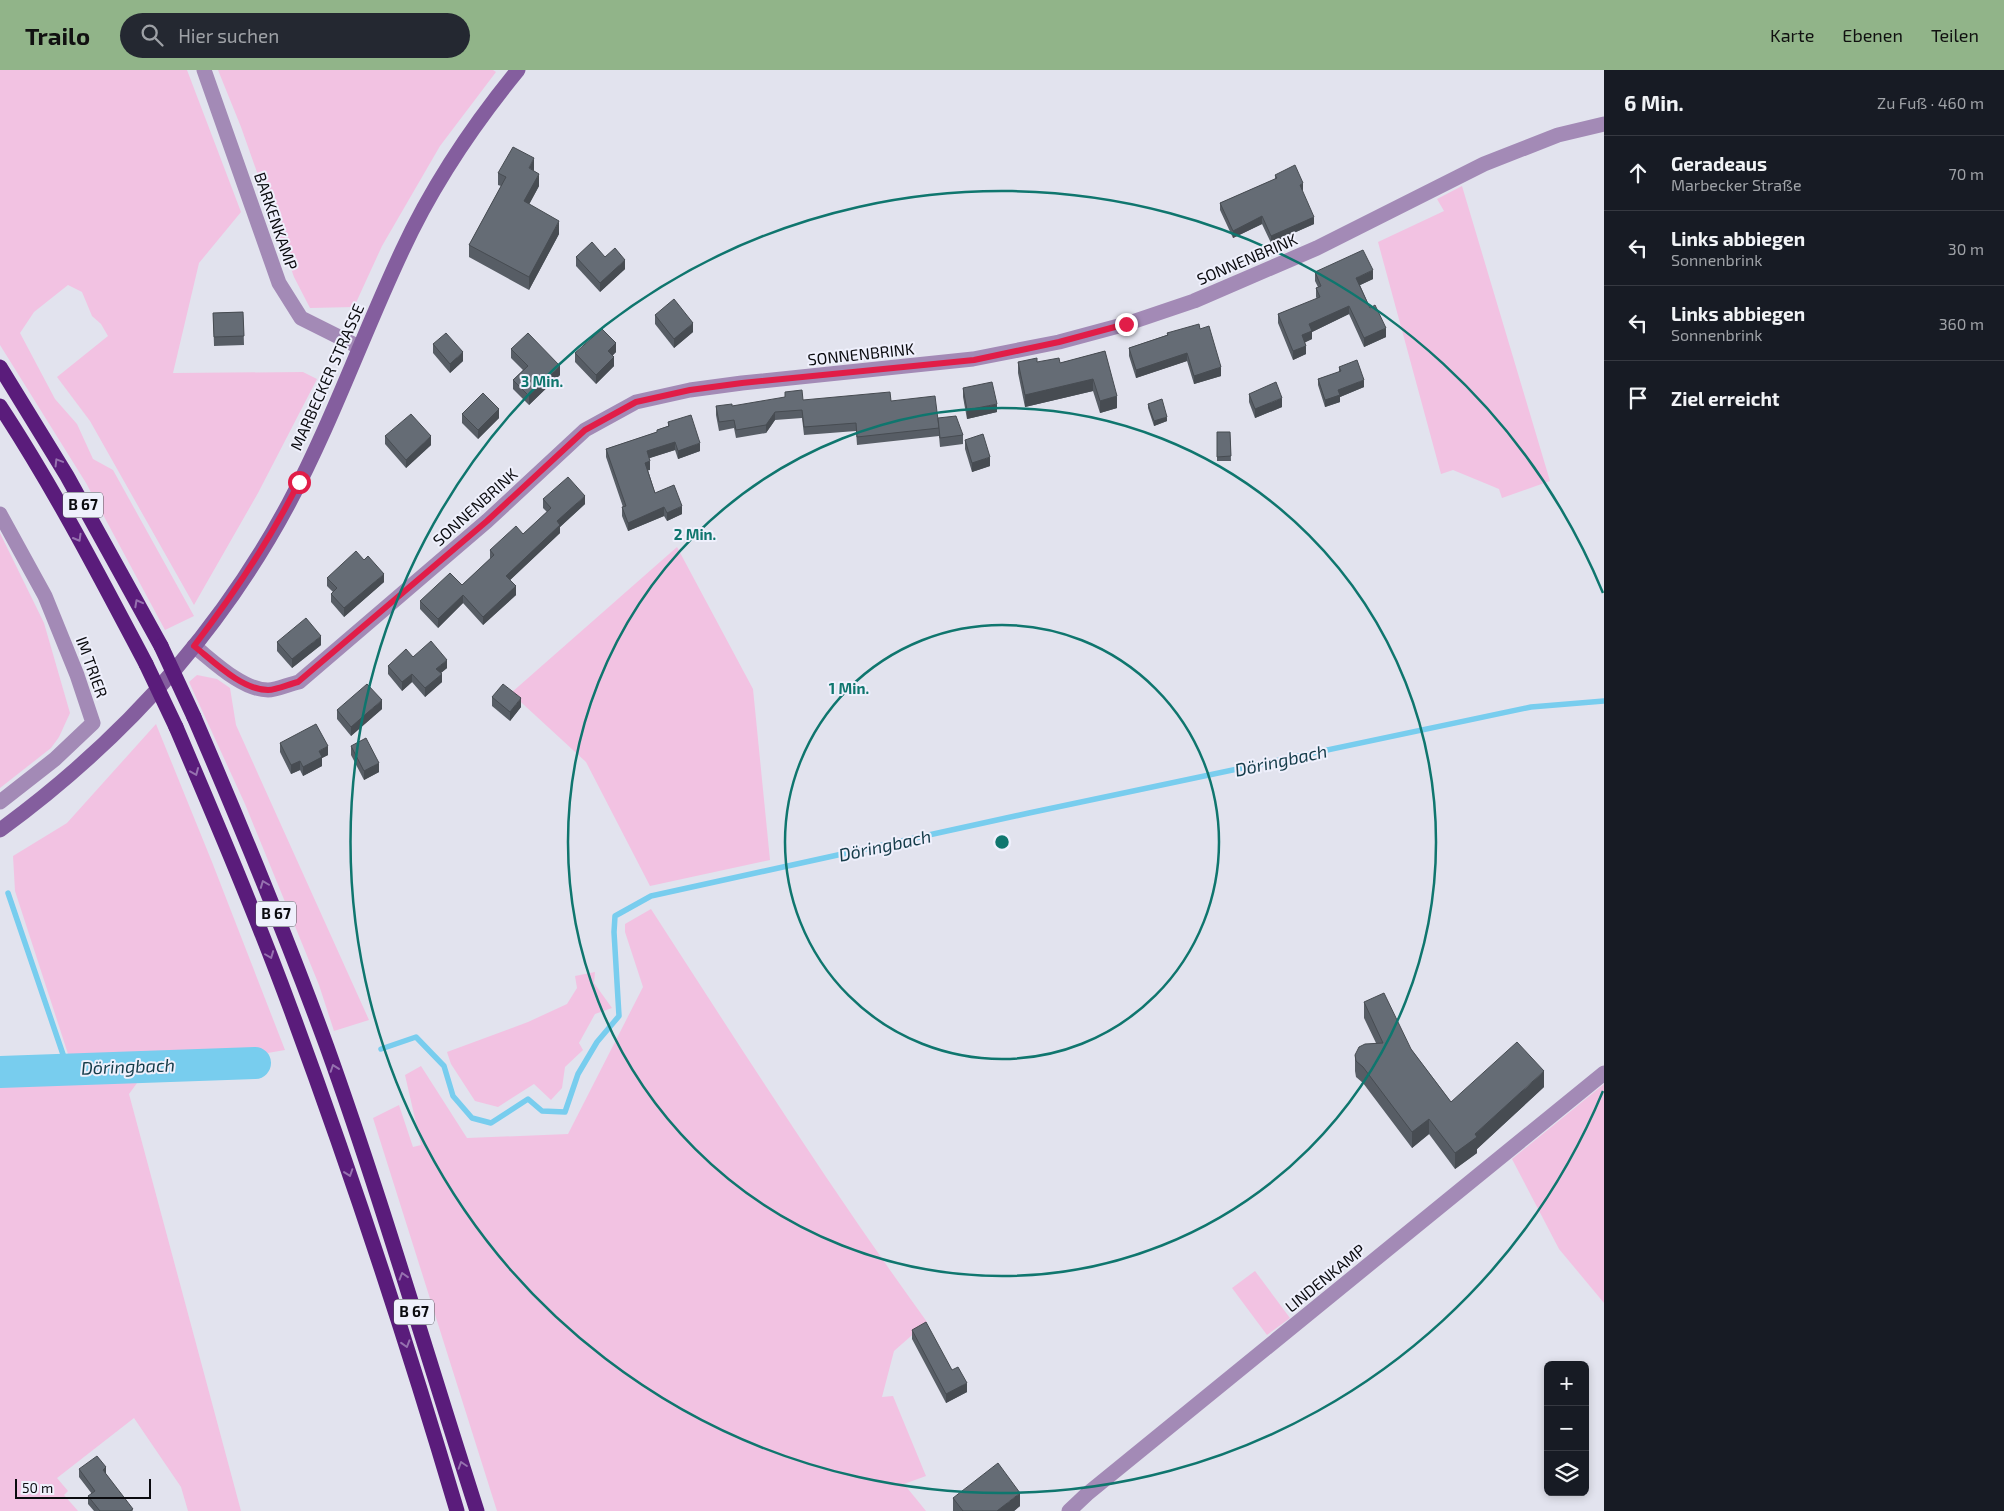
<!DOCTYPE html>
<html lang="de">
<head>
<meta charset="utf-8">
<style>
	:root { --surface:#171b24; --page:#242831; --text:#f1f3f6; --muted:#9ea1a6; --line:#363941; --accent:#91b489 }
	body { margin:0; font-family:"Exo 2",sans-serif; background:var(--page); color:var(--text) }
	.controls { position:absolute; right:15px; bottom:15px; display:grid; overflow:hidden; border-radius:8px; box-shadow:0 2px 8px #0003 }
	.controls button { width:45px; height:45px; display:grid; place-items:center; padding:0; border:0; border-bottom:1px solid var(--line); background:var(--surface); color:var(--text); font:25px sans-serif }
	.scale { position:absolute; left:15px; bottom:12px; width:136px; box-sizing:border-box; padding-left:5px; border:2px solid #0b0b0f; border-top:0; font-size:14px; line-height:18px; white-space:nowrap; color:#0b0b0f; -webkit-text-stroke:4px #eff0fc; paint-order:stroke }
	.stop { position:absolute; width:15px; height:15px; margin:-11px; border:4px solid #e11d48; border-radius:50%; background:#fff }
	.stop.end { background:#e11d48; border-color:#fff; box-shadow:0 1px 5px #0008 }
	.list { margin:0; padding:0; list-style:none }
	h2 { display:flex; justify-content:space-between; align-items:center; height:65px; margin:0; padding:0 20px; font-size:21px }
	h2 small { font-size:16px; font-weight:400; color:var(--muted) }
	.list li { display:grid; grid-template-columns:32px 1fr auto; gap:15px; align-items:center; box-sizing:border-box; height:75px; padding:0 20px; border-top:1px solid var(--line) }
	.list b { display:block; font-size:19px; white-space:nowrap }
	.list p { margin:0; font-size:16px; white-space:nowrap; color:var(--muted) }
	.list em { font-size:16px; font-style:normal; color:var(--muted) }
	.icon { flex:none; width:28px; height:28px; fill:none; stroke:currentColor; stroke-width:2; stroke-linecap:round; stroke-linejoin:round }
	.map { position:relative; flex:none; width:1604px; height:1441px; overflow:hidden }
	header { display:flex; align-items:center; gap:30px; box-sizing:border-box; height:70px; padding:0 25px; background:var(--accent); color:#111 }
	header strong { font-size:24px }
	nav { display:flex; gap:28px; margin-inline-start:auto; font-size:18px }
	.search { width:350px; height:45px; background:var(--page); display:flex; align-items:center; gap:12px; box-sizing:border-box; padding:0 18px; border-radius:28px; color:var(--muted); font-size:19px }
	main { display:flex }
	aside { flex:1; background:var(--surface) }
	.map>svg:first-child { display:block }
	.green { fill:#f2c2e2 }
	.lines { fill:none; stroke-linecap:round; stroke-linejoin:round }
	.stream { stroke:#78cdee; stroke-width:5.5 }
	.river { stroke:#78cdee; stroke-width:32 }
	.street { stroke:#a38ab6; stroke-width:15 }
	.secondary { stroke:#845e9e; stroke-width:15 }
	.highway { stroke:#5a1c7b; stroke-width:15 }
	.highway-bridge { stroke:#5a1c7b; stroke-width:15 }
	.wall { fill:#575d65 }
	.shaded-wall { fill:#474c52 }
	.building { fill:#656c75; stroke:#474c52 }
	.oneway { stroke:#9671af }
	.route { stroke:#e11d48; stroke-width:6 }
	.ring { fill:none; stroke:#0f766e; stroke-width:2.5 }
	.labels { text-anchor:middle; stroke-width:4; stroke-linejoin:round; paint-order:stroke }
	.shield { fill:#eff0fc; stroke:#4f5056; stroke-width:1 }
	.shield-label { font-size:15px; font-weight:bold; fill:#0b0b0f }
	.street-label { font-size:16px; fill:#0b0b0f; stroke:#eff0fc }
	.water-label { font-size:18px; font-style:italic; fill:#153c4a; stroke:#eff0fc }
	.centre { fill:#0f766e; stroke:#eff0fc; stroke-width:2.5 }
	.ring-label { font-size:15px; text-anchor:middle; font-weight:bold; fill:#0f766e; stroke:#eff0fc; stroke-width:4; stroke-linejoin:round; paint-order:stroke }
</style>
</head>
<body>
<header>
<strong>Trailo</strong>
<div class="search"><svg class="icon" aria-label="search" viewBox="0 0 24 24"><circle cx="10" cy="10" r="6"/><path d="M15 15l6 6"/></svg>Hier suchen</div>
<nav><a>Karte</a><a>Ebenen</a><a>Teilen</a></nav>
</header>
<main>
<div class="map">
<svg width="1604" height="1441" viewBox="0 0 1604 1441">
	<rect width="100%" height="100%" fill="#e2e3ee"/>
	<!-- green -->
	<g class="green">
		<path d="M0 0H187L241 142 199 193 173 303 303 302 317 309 258 423 194 535 90 351 57 307 108 266 101 254 92 246 82 222 68 215 34 242 20 263 55 329 77 354 93 389 113 400 194 546 165 560 86 413 0 275Z"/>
		<path d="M218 0H493L496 2 440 76 382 176 354 237 310 238 294 207 241 57Z"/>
		<path d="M1462 116 1550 411 1502 428 1499 419 1453 400 1441 404 1378 172 1444 141 1437 129Z"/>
		<path d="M0 463 44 553 70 643 59 667 51 678 0 718Z"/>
		<path d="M677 477 753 619 770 790 650 816 586 692 511 623Z"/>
		<path d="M197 605 217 609 230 618 236 655 369 950 334 961 319 915 245 734 189 612Z"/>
		<path d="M156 654 212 792 285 980 256 985 240 978 69 987 15 821 13 786 67 753Z"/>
		<path d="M651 839C741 978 830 1118 927 1252L894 1281 882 1327 893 1326 926 1406 904 1414 926 1441H497L373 1048 399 1035 413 1077 421 1075 405 1005 421 996 467 1068 568 1064 643 917 625 862V854Z"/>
		<path d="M595 902 594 913 612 938 595 944 579 973 583 980 565 997 562 1018 551 1030 534 1014 498 1037 475 1031 451 994 447 982 528 952 567 934 577 918 575 906Z"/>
		<path d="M54 1012 137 1013 129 1024 241 1441H188L181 1417 134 1348 57 1408 68 1421 64 1425 78 1441H0V1013Z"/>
		<path d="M1604 1014V1233L1559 1179 1512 1089Z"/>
		<path d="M1255 1201 1290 1248 1267 1265 1232 1218Z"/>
	</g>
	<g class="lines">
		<!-- stream -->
		<g class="stream">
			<path d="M8 823 68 999"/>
			<path d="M381 979 416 967 444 996 453 1026 472 1048 491 1053 528 1029 542 1041 565 1042 578 1004 597 972 619 946 614 862 615 846 651 826 1029 743 1531 637 1604 631"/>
		</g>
		<!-- river -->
		<path class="river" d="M0 1002 255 993"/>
		<!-- street -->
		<g class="street">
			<path d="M204 0 279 213 301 248 359 277"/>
			<path d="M0 444 45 526 77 605 93 653 55 689 0 732"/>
			<path d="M194 576C213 591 242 620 268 620 277 620 289 614 299 612L487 451 585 360 636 332 690 320 742 313 973 289 1059 272 1126 254 1194 231 1317 178 1484 94 1558 65 1604 54"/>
			<path d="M1069 1441 1087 1424 1604 1003"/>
		</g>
		<!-- secondary -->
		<path class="secondary" d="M0 760C119 673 219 564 289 433 332 352 363 264 402 181 432 116 473 55 518 0"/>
		<!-- highway -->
		<g class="highway">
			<path d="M0 297 67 406 161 576"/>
			<path d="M0 336C54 418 100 507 146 594"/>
			<path d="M194 647C241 756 286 865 327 977 382 1130 427 1286 477 1441"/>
			<path d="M176 657C216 751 256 845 291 940 352 1105 407 1272 457 1441"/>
		</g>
		<!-- highway-bridge -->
		<g class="highway-bridge">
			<path d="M161 576 194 647"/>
			<path d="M146 594 176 657"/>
		</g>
	</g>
	<!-- wall -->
	<g class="wall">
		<path d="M534 101 539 116 529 134 559 164 529 220 469 187V175L501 116 498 115V103Z"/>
		<path d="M1275 105 1303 120 1302 121 1314 154 1271 173 1262 154 1233 168 1220 140V133L1275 109Z"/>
		<path d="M576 187H605L625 199 600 222 576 196Z"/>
		<path d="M1315 202 1373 209 1360 215 1370 238 1386 267 1364 277 1349 244 1312 262V269L1305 272 1306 284 1293 290 1278 253V244L1317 229 1316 227V218L1318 217 1315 211Z"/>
		<path d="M243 242 244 275 214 276 213 243Z"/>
		<path d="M655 245 693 262 674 278 655 254Z"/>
		<path d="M1200 259 1221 306 1194 314 1187 291 1136 308 1129 286V278L1167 265V263Z"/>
		<path d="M433 274 463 291 450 303 433 283Z"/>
		<path d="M511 279 560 305 529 335 513 319V310L523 300 511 288Z"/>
		<path d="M1105 281 1117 338 1100 343 1093 321 1025 337 1018 303V292L1060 293Z"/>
		<path d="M616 282 612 286 614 296 596 314 575 292V283Z"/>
		<path d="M1339 297 1364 317 1340 327V332L1325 337 1318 315V309L1339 302Z"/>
		<path d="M963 318 997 342 967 349 963 327Z"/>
		<path d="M1249 324 1282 337 1255 348 1249 332Z"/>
		<path d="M803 330 891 331 938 350 963 365V374L940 377 939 366 857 375 856 361 804 365 802 348 775 350 766 363 736 368 734 358 719 361 716 345V336H732Z"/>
		<path d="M1148 334 1167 351 1154 356 1148 338Z"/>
		<path d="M462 344 499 348 478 369 462 353Z"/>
		<path d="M668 352 700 381 678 389 675 380 649 388 650 400H648L655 423 682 444 667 451 664 446 628 461 622 446V437H623L606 387V379L657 362V360L668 356Z"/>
		<path d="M1217 362H1230L1231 391H1217Z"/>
		<path d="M385 366 431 375 406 398 385 374Z"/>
		<path d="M965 370 990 396 972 402 965 379Z"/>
		<path d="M543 429 585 434 560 457V463L510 510 516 525 483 555 463 533 438 558 420 539V531L462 515 490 489V480L523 464 547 442 543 438Z"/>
		<path d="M327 508 384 512 344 547 331 532V524L333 522 327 516Z"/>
		<path d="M277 572 321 575 292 598 277 581Z"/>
		<path d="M413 587 447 598 441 603 442 612 425 627 412 612 402 621 388 604V596Z"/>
		<path d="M492 627 521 637 510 651 492 636Z"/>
		<path d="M382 639 351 666 337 649V640Z"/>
		<path d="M280 673 328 685 322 688V696L303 706 300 700 291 704 280 682Z"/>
		<path d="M351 676 379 702 364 710 351 685Z"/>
		<path d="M1364 932 1411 979 1451 1032 1544 1017 1477 1079V1083L1455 1099 1429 1064 1412 1078 1363 1013 1356 1007 1355 1001V985L1376 973 1364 948Z"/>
		<path d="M912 1260 952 1300 967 1322 946 1333 912 1269Z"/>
		<path d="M79 1399 106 1404 133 1441H94L88 1434V1426L92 1424 79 1407Z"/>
		<path d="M953 1428 1020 1436 1014 1441H953Z"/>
	</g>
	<!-- shaded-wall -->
	<g class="shaded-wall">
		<path d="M534 88V101L529 98Z"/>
		<path d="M539 104V116L524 144V131Z"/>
		<path d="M1303 113V120L1300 122V115Z"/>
		<path d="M1262 146V154L1233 168V161Z"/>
		<path d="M1314 147V154L1271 173V166Z"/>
		<path d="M559 151V164L529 220V207Z"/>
		<path d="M625 190V199L600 222V213Z"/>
		<path d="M1373 200V209L1356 217V208Z"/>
		<path d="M1349 236V244L1312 262V269L1302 274V265L1309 254Z"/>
		<path d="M693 253V262L674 278V269Z"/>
		<path d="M1386 258V267L1364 277V268Z"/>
		<path d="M616 273V282L608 290V281Z"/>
		<path d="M1306 276V284L1293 290V281Z"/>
		<path d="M463 282V291L450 303V294Z"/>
		<path d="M1187 283V291L1136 308V300Z"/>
		<path d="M614 287V296L596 314V305Z"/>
		<path d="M560 296V305L529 335V326Z"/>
		<path d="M1221 297V306L1194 314V306Z"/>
		<path d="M1093 309V321L1025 337V325Z"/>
		<path d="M1364 310V317L1340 327V332L1325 337V330L1338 320Z"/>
		<path d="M1117 326V338L1100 343V331Z"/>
		<path d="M1282 328V337L1255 348V339Z"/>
		<path d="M997 334V342L967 349V340Z"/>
		<path d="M499 339V348L478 369V360Z"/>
		<path d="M775 342V350L766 363V355Z"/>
		<path d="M1167 347V351L1154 356V351Z"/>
		<path d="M431 366V375L406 398V390Z"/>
		<path d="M675 372V380L647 389V381Z"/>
		<path d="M700 373V381L678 389V381Z"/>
		<path d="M990 387V396L972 402V393Z"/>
		<path d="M650 391V400L645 401V393Z"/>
		<path d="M585 426V434L560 457V463L506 514V506L557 451Z"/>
		<path d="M682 436V444L667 451V443Z"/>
		<path d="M664 437V446L628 461V453Z"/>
		<path d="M384 504V512L344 547V538Z"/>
		<path d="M516 516V525L483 555V547Z"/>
		<path d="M463 525V533L438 558V549Z"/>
		<path d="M321 566V575L292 598V589Z"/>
		<path d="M447 590V598L436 607V599Z"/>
		<path d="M412 604V612L402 621V612Z"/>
		<path d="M442 604V612L425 627V618Z"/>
		<path d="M521 628V637L510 651V642Z"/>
		<path d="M382 630V639L351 666V657Z"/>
		<path d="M328 676V685L322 688V696L303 706V697L319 681Z"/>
		<path d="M300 691V700L291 704V695Z"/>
		<path d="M379 693V702L364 710V701Z"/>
		<path d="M1544 1001V1017L1477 1079V1083L1455 1099V1083Z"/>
		<path d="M1429 1049V1064L1412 1078V1062Z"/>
		<path d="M967 1313V1322L946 1333V1324Z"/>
		<path d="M106 1397V1405L103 1400Z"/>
		<path d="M1020 1423V1436L1014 1441H997Z"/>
	</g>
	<!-- building -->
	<g class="building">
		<path d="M513 77 534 88 529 98 539 104 524 131 559 151 529 207 469 175 506 107 498 103Z"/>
		<path d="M1295 95 1303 113 1300 115 1314 147 1271 166 1262 146 1233 161 1220 133 1277 108 1275 105Z"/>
		<path d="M592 172 605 187 615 178 625 190 600 213 576 187Z"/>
		<path d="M1363 180 1373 200 1356 208 1370 238 1375 235 1386 258 1364 268 1349 236 1309 254 1312 261 1302 265 1306 276 1293 281 1278 244 1320 227 1316 218 1321 216 1315 202Z"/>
		<path d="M674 229 693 253 674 269 655 245Z"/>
		<path d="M243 242 244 266 214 267 213 243Z"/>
		<path d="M1199 254 1200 259 1209 256 1221 297 1194 306 1187 283 1136 300 1129 278 1168 265 1167 263Z"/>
		<path d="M602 259 616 273 608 281 614 287 596 305 575 283Z"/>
		<path d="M446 263 463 282 450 294 433 274Z"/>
		<path d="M528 263 560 296 529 326 513 310 528 296 511 279Z"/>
		<path d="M1105 281 1117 326 1100 331 1093 309 1025 325 1018 292 1037 288V292L1059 288 1060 293Z"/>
		<path d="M1357 290 1364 310 1338 320 1340 325 1325 330 1318 309 1341 301 1339 297Z"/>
		<path d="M992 312 997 334 967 340 963 318Z"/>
		<path d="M1276 312 1282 328 1255 339 1249 324Z"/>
		<path d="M802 320 803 330 890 322 891 331 935 326 939 358 857 367 856 353 804 357 802 340 775 342 766 355 736 360 734 350 719 352 716 336 732 334V336L785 327V322Z"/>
		<path d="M483 323 499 339 478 360 462 344Z"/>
		<path d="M1162 329 1167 347 1154 351 1148 334Z"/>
		<path d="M411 344 431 366 406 390 385 366Z"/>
		<path d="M691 345 700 373 678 381 675 372 647 381 650 391 645 393 655 423 674 415 682 436 667 443 664 437 628 453 622 437 626 436 606 379 657 362V360L669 356 668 352Z"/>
		<path d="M956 346 963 365 940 368 938 348Z"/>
		<path d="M1217 362H1230L1231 386 1217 387Z"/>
		<path d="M983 364 990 387 972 393 965 370Z"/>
		<path d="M568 407 585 426 557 451 560 455 506 506 516 516 483 547 463 525 438 549 420 531 450 503 462 515 494 485 490 480 516 456 523 464 551 438 543 429Z"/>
		<path d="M356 481 364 490 368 486 384 504 344 538 331 524 337 518 327 508Z"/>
		<path d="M306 548 321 566 292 589 277 572Z"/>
		<path d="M431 571 447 590 436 599 442 604 425 618 412 604 402 612 388 596 406 579 413 587Z"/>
		<path d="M367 614 382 630 351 657 337 640Z"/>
		<path d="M503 614 521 628 510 642 492 627Z"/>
		<path d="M316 654 328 676 319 681 322 687 303 697 300 691 291 695 280 673Z"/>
		<path d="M366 668 379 693 364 701 351 676Z"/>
		<path d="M1384 923 1411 979 1451 1032 1517 972 1544 1001 1475 1064 1477 1067 1455 1083 1429 1049 1412 1062 1363 997 1356 991 1355 985 1359 977 1365 974 1383 973 1364 932Z"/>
		<path d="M926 1252 952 1300 958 1297 967 1313 946 1324 912 1260Z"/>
		<path d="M97 1386 106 1397 103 1400 133 1439 130 1441H100L88 1426 95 1421 79 1399Z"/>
		<path d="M998 1393 1020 1423 997 1441H963L953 1428Z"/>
	</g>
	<!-- one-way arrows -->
	<defs><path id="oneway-chevron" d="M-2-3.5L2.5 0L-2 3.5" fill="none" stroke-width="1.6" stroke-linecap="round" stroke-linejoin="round" transform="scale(1.25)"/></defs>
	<g class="oneway">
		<use href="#oneway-chevron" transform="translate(58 392) rotate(-121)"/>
		<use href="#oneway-chevron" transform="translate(78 468) rotate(60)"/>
		<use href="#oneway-chevron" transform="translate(138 533) rotate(-118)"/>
		<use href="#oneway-chevron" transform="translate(195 702) rotate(67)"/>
		<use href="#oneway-chevron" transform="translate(264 814) rotate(-111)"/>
		<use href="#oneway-chevron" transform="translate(270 885) rotate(69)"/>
		<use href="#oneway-chevron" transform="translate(334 998) rotate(-109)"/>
		<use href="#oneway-chevron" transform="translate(349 1103) rotate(71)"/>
		<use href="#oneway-chevron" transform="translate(403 1206) rotate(-107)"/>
		<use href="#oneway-chevron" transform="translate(406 1274) rotate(73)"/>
		<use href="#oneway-chevron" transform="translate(462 1395) rotate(-108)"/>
	</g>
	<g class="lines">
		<!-- route -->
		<path class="route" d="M299 412C270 470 234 524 194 576 213 591 242 620 268 620 277 620 289 614 298 612L487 451 585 360 636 332 690 320 742 313 974 290 1059 272 1126 254"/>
	</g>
	<!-- distance rings -->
	<g class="ring">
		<circle cx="1002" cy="772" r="217"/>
		<circle cx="1002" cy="772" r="434"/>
		<path d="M1603 1021A651 651 0 1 1 1603 523"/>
	</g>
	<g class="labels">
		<!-- shield labels -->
		<g class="shield">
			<rect x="63" y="422.5" width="40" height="25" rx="4"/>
			<rect x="256" y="831.5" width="40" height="25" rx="4"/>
			<rect x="394" y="1229.5" width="40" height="25" rx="4"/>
		</g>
		<g class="shield-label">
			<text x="83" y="440">B 67</text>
			<text x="276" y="849">B 67</text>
			<text x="414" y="1247">B 67</text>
		</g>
		<!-- street labels -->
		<g class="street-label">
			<text transform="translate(276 151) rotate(71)" y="6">BARKENKAMP</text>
			<text transform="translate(1247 189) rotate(-23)" y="6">SONNENBRINK</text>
			<text transform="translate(861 284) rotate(-6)" y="6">SONNENBRINK</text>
			<text transform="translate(327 307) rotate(-66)" y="6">MARBECKER STRASSE</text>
			<text transform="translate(475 437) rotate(-42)" y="6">SONNENBRINK</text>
			<text transform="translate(92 597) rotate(70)" y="6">IM TRIER</text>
			<text transform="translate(1325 1208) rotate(-39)" y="6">LINDENKAMP</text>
		</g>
		<!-- water labels -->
		<g class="water-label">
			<text transform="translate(1281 691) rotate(-12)" y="6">Döringbach</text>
			<text transform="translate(885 776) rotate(-12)" y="6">Döringbach</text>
			<text transform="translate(128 997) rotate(-2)" y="6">Döringbach</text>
		</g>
	</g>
	<circle cx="1002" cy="772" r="8" class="centre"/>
	<g class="ring-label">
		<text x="542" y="317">3 Min.</text>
		<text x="695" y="470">2 Min.</text>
		<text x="849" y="624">1 Min.</text>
	</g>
</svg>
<div class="controls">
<button>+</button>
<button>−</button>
<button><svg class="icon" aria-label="layers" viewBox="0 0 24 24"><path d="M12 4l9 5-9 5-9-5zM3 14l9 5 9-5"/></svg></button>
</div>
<div class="scale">50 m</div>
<div class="stop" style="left:299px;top:412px"></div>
<div class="stop end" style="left:1126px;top:254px"></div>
</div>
<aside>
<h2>6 Min.<small>Zu Fuß · 460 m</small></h2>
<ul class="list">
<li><svg class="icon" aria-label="ahead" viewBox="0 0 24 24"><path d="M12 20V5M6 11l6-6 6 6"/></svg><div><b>Geradeaus</b><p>Marbecker Straße</p></div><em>70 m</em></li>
<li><svg class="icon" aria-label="left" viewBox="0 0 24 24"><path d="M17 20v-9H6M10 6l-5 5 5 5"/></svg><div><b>Links abbiegen</b><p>Sonnenbrink</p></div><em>30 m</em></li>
<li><svg class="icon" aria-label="left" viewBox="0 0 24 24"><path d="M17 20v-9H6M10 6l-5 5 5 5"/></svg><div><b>Links abbiegen</b><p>Sonnenbrink</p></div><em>360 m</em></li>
<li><svg class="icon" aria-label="arrive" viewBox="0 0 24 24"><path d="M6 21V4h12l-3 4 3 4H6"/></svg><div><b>Ziel erreicht</b></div></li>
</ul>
</aside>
</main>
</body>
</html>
